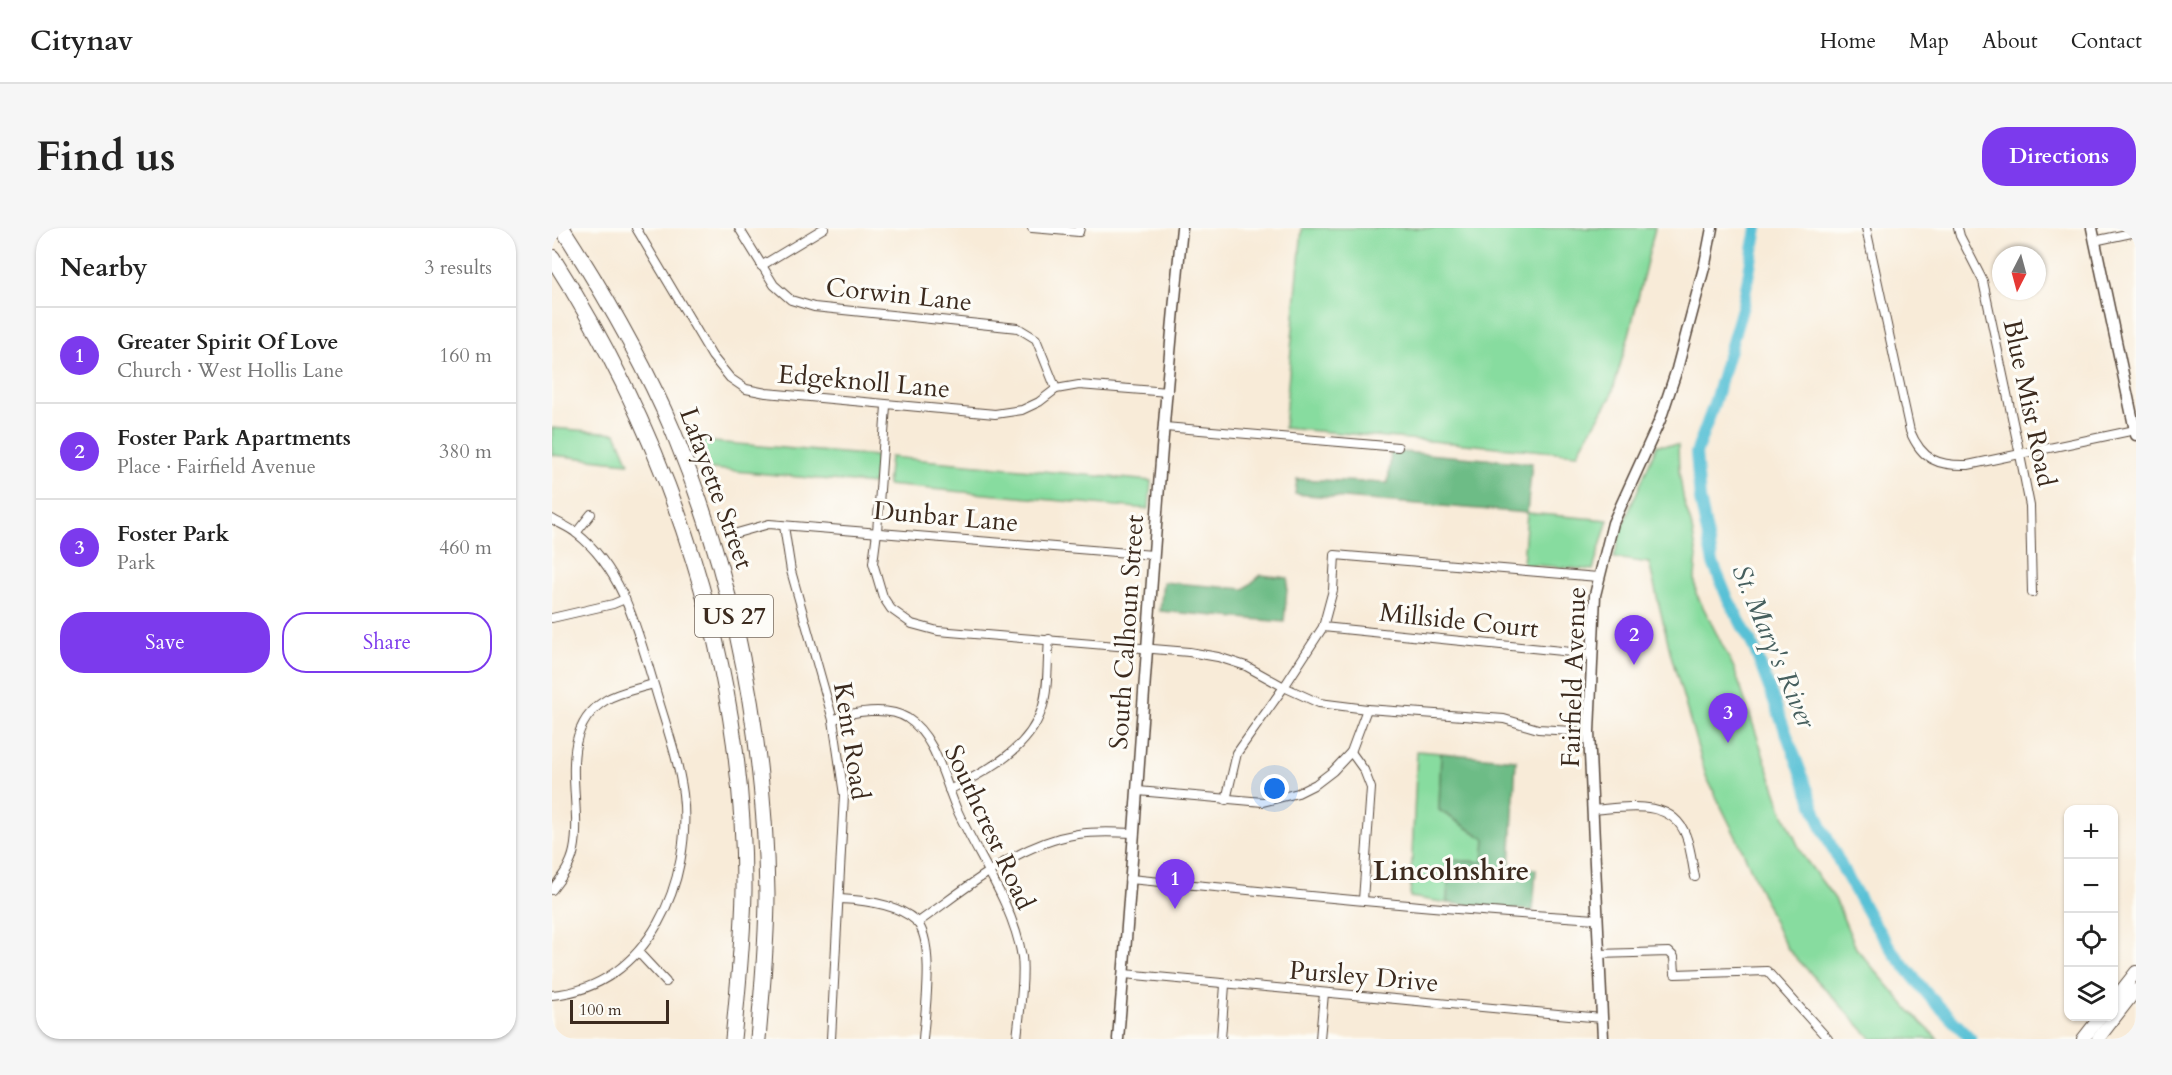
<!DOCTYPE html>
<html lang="en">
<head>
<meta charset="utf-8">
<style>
	:root { --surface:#fff; --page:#f6f6f6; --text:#222; --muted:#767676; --line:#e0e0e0; --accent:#7c3aed }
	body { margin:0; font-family:Cardo,serif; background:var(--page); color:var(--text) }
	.controls { position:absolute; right:18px; bottom:18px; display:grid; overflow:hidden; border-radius:12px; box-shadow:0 2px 4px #0004 }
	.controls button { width:54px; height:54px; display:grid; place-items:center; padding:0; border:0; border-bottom:2px solid var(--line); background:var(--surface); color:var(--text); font:30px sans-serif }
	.compass { position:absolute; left:1440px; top:18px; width:54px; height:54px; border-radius:50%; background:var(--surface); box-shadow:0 2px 4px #0004; rotate:186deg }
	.scale { position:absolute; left:18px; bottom:15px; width:99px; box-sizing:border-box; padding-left:6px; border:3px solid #3b2a1e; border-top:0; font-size:16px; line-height:21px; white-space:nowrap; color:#3b2a1e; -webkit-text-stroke:4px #fdfcf7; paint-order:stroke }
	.you { position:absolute; left:723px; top:561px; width:21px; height:21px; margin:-15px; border:4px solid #fff; border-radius:50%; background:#1a73e8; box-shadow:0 0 0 9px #1a73e833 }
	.badge { display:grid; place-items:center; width:39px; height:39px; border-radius:50%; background:var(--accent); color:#fff; font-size:20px; font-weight:700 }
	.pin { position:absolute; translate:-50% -50px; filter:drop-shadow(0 2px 3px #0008) }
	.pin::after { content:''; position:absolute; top:32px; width:21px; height:18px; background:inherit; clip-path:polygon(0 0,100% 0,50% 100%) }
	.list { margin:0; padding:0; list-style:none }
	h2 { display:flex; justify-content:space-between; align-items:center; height:78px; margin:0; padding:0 24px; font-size:26px }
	h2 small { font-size:20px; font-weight:400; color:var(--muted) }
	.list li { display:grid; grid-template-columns:39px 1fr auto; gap:18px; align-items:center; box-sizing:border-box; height:96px; padding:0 24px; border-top:2px solid var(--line) }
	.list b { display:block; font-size:22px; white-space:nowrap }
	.list p { margin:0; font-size:20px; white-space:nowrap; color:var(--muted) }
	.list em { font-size:20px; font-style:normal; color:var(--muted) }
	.actions { display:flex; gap:12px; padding:18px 24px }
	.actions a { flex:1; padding:14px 0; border:2px solid var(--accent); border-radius:24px; text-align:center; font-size:21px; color:var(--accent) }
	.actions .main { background:var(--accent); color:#fff }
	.icon { flex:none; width:33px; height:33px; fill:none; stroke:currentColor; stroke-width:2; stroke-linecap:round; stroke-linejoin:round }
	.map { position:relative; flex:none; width:1584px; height:811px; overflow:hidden; border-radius:24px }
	header { display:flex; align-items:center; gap:36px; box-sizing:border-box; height:84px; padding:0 30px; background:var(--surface); border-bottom:2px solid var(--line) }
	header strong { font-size:28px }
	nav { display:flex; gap:33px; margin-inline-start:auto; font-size:21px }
	.intro { display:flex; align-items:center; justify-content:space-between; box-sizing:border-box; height:144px; padding:0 36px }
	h1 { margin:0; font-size:42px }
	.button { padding:15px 27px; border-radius:24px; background:var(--accent); color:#fff; font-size:21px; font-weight:700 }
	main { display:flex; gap:36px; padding:0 36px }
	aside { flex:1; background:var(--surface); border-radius:24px; box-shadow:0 2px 4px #0004 }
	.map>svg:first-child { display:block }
	.green { fill:#87dc9f; stroke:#61835e; stroke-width:1.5 }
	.forest { fill:#6dbc86; stroke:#547352; stroke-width:1.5 }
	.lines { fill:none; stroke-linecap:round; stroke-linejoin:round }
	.river { stroke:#59c1d6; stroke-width:12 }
	.street-casing { stroke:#57473a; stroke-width:10 }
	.secondary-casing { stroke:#57473a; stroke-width:13 }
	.primary-casing { stroke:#57473a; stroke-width:14 }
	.highway-casing { stroke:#57473a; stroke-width:17 }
	.street { stroke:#fff; stroke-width:8 }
	.secondary { stroke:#fff; stroke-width:10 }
	.primary { stroke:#fff; stroke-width:12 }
	.highway { stroke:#fff; stroke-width:15 }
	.labels { text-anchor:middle; stroke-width:6; stroke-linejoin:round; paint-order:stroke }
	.shield { fill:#fdfcf7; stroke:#75695f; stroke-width:1.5 }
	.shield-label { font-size:24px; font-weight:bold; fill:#3b2a1e }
	.street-label { font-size:26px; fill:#3b2a1e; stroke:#fdfcf7 }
	.water-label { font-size:27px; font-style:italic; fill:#465f5e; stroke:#fdfcf7 }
	.neighbourhood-label { font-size:27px; font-weight:bold; fill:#3b2a1e; stroke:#fdfcf7 }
</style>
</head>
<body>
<header>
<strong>Citynav</strong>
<nav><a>Home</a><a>Map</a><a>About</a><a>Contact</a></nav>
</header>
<div class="intro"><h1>Find us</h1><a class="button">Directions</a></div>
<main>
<aside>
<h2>Nearby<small>3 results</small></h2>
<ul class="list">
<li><span class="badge">1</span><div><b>Greater Spirit Of Love</b><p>Church · West Hollis Lane</p></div><em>160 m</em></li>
<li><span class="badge">2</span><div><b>Foster Park Apartments</b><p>Place · Fairfield Avenue</p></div><em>380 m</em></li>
<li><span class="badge">3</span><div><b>Foster Park</b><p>Park</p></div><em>460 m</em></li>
</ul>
<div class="actions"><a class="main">Save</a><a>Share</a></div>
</aside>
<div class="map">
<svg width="1584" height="811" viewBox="0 0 1584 811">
	<rect width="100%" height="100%" fill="#fdfcf7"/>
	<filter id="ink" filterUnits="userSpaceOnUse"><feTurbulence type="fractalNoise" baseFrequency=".0167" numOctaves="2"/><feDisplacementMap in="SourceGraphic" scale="12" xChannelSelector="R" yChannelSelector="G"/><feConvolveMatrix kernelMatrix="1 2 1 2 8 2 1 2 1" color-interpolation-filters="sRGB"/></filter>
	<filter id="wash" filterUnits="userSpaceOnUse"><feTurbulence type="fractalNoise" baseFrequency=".008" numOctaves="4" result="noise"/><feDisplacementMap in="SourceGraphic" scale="24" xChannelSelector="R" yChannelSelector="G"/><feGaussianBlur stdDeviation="1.35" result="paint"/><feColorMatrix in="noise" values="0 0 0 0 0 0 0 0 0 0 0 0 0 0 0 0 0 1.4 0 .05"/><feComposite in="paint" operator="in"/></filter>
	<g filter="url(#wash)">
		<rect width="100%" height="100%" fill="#f8ebd8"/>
		<!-- green -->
		<g class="green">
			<path d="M750 0H1103L1078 103 1059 169 1025 226 732 200Z"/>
			<path d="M0 200 64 205 77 235 0 227Z"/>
			<path d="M137 212 324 228 321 256 151 240Z"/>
			<path d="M1105 217H1126L1127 243 1132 274 1139 295 1145 328 1143 349 1144 365 1182 440 1230 582 1251 628 1283 671 1304 720 1358 783 1386 811H1320L1236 721 1226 703 1190 621 1154 548 1119 427 1097 335 1062 330 1071 297Z"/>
			<path d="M338 229 599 253 597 281 335 257Z"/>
			<path d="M975 285 1056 292 1041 342 971 336Z"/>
			<path d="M865 523 889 525 887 582 933 611 932 634 897 632 895 675 858 669Z"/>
		</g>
		<!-- forest -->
		<g class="forest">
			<path d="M839 223 980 235 975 285 743 266 745 251 836 255Z"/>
			<path d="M709 347 736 350 732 394 608 383 611 354 692 361Z"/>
			<path d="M889 525 964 532 958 639 984 641 981 683 895 675 897 632 931 634 933 611 887 582Z"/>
		</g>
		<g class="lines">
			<!-- river -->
			<path class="river" d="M1205 0 1191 77 1161 179 1144 225 1148 271 1161 335 1175 369 1202 420 1270 600 1293 645 1321 694 1342 725 1376 767 1419 811"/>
		</g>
	</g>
	<g filter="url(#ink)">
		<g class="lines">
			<defs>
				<g id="street">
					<path d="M84 0 160 128 178 150 194 161 214 165 443 186 470 182 487 174 504 161 527 157 616 164"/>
					<path d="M187 0 222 57 239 72 262 79 466 100 484 111 504 161"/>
					<path d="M480 0 527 4 528 0"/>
					<path d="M1314 0 1358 203C1370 232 1386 238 1416 237L1583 202"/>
					<path d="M1406 0 1408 8 1431 53 1468 227 1478 278 1480 365"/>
					<path d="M1542 13 1584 4"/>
					<path d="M209 38 272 0"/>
					<path d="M334 178 325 304 321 335 331 369 339 381 360 396 386 403 637 424 666 429 694 438 732 459 767 475 815 481 952 491 986 501 1037 504"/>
					<path d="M613 199 846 219"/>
					<path d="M0 291C8 296 17 299 24 305 72 342 86 405 103 460 113 495 126 529 131 566 141 652 97 759 0 767"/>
					<path d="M232 298 239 343 281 492 292 567 279 811"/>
					<path d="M24 305 39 286"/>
					<path d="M185 305 217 296 601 327"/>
					<path d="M0 390 61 376 73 371"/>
					<path d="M771 399 1039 426"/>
					<path d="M281 492C299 483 337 478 355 490 385 509 392 554 406 584 428 632 461 676 470 729 473 752 467 788 465 811"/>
					<path d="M799 524 812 542 819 560 811 672"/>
					<path d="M397 562C434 543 476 523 490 481 497 460 495 433 497 411"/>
					<path d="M586 563 711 574 746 565 764 556 781 543 799 524 815 481"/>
					<path d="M674 572 685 525 732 459 771 399 781 362 783 327 1046 349"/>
					<path d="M1040 582C1072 580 1120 569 1134 608 1139 621 1140 635 1143 649"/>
					<path d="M577 651C733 665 888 682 1044 691"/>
					<path d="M0 662C9 650 19 638 22 622 32 574 1 504 54 472 67 464 86 461 101 456"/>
					<path d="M288 671C310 672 345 676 363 692 384 711 373 784 371 811"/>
					<path d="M365 695C415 660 464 616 526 606 544 603 563 604 581 605"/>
					<path d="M86 724 114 754"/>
					<path d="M1046 726 1117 724 1122 729 1123 746 1215 743 1276 811"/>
					<path d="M572 746 1050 790"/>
					<path d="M669 811 673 757"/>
					<path d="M768 811 772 765"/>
				</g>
				<g id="secondary">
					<path d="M1540 0 1584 207"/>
					<path d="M566 811C589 541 602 270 630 0"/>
					<path d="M1051 811 1037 504 1043 367 1061 295 1108 192 1125 141 1153 36 1160 0"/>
				</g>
				<g id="primary">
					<path d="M1562 772 1584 744"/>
					<path d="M1531 811 1549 788"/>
					<path d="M1546 811 1584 762"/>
				</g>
				<g id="highway">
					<path d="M10 0C52 65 91 132 121 203 182 351 213 506 215 666 215 715 210 763 206 811"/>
					<path d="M0 29C120 217 193 438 192 662 191 712 186 762 181 811"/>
				</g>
			</defs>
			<!-- street casing -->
			<use href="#street" class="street-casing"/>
			<!-- secondary casing -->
			<use href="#secondary" class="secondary-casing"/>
			<!-- primary casing -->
			<use href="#primary" class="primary-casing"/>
			<!-- highway casing -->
			<use href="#highway" class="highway-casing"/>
			<!-- street -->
			<use href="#street" class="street"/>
			<!-- secondary -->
			<use href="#secondary" class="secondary"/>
			<!-- primary -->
			<use href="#primary" class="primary"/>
			<!-- highway -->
			<use href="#highway" class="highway"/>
		</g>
	</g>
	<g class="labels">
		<!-- shield labels -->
		<rect class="shield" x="143" y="367" width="78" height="42" rx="4.5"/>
		<g class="shield-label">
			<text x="182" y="396">US 27</text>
		</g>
		<!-- street labels -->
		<g class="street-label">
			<text transform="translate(347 66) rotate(6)" y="9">Corwin Lane</text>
			<text transform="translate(312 153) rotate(5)" y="9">Edgeknoll Lane</text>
			<text transform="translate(1478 175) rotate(78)" y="9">Blue Mist Road</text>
			<text transform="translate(165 260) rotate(70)" y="9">Lafayette Street</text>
			<text transform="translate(394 288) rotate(5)" y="9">Dunbar Lane</text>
			<text transform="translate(907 392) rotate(6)" y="9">Millside Court</text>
			<text transform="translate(574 404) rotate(-86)" y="9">South Calhoun Street</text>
			<text transform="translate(1021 449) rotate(-88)" y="9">Fairfield Avenue</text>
			<text transform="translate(300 513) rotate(81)" y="9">Kent Road</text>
			<text transform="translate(438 599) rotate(65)" y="9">Southcrest Road</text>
			<text transform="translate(812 748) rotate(5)" y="9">Pursley Drive</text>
		</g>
		<!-- water labels -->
		<g class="water-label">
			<text transform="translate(1222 418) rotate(67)" y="9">St. Mary's River</text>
		</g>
		<!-- neighbourhood labels -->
		<g class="neighbourhood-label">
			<text x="899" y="652">Lincolnshire</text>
		</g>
	</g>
</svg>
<div class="controls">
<button>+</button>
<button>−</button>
<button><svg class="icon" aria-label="locate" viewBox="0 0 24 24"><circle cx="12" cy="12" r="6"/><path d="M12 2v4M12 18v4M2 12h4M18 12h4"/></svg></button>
<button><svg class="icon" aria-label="layers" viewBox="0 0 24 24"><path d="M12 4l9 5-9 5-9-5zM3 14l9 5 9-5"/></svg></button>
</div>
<svg class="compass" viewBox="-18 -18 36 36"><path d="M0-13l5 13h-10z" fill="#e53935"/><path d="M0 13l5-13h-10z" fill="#767676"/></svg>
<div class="scale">100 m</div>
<div class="you"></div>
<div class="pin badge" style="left:623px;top:681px">1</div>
<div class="pin badge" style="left:1082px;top:437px">2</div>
<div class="pin badge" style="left:1176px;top:515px">3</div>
</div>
</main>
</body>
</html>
